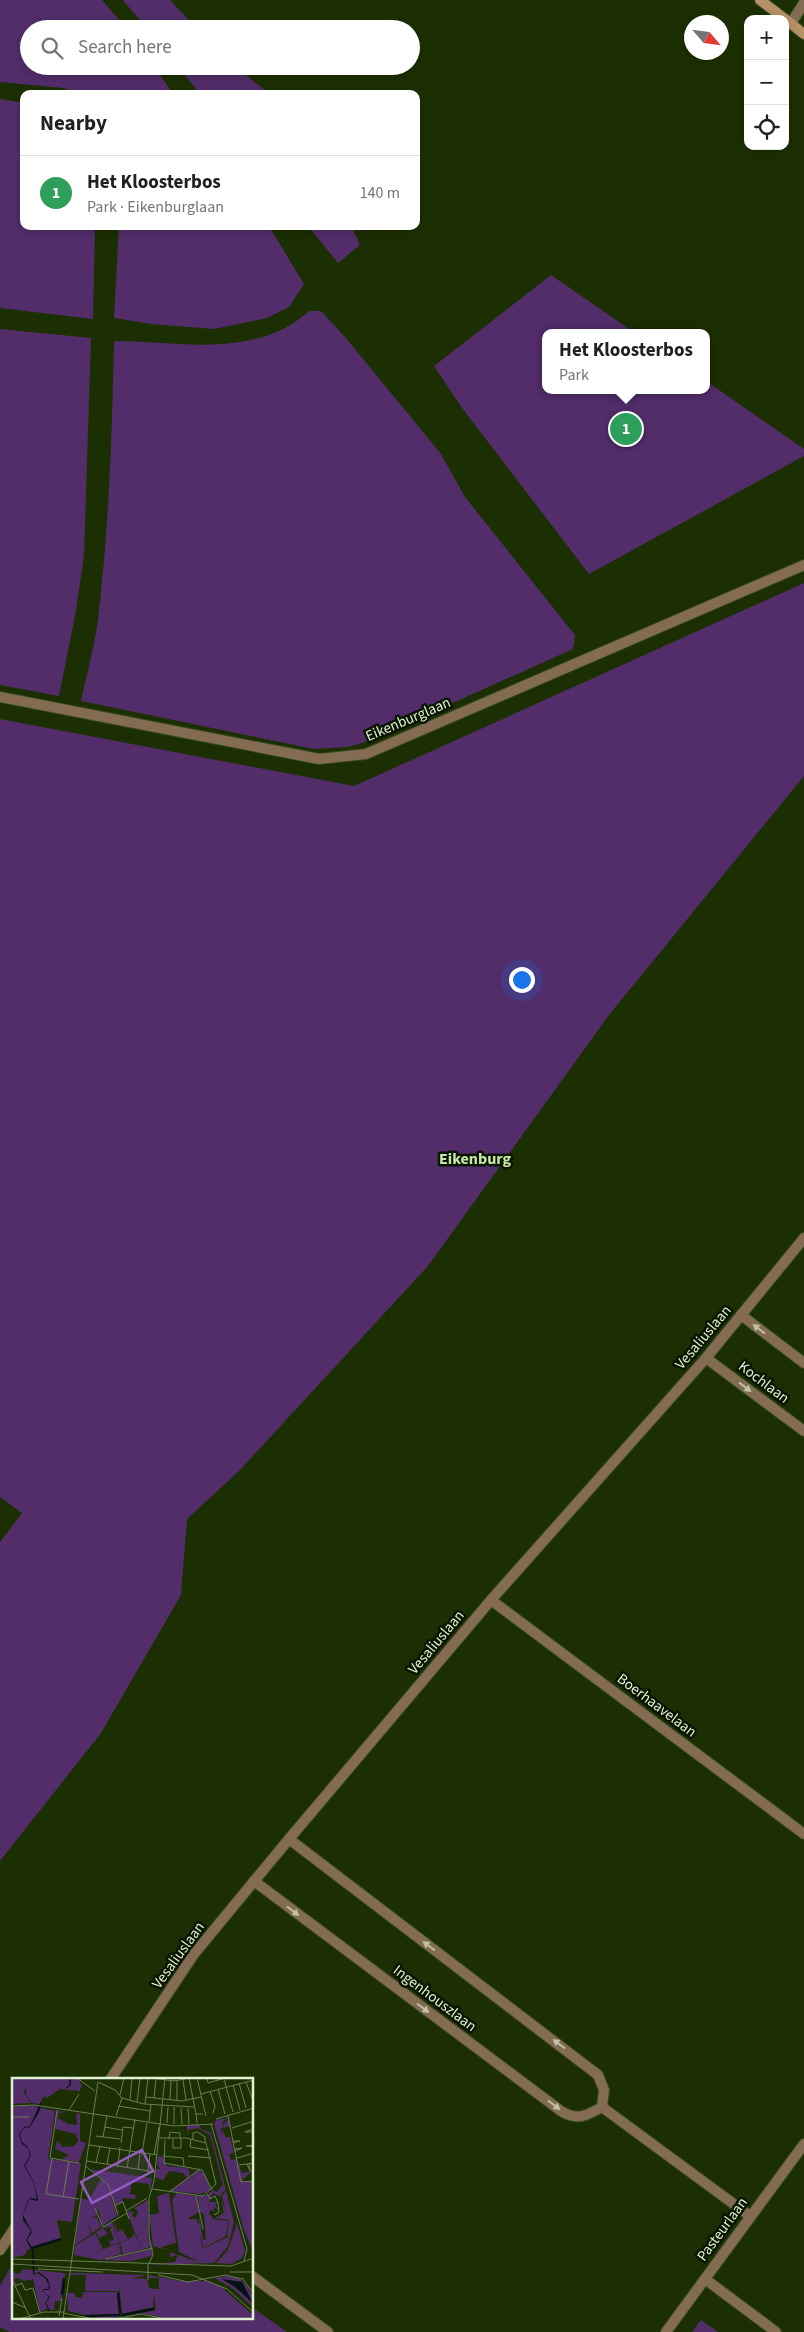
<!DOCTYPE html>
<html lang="en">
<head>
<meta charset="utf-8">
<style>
	:root { --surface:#fff; --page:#f2f2f2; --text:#202124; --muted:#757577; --line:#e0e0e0; --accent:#715885 }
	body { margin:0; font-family:"Source Sans 3",sans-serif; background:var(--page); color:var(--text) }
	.controls { position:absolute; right:15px; top:15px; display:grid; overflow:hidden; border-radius:10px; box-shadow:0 2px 8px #0003 }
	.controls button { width:45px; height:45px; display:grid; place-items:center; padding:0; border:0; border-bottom:1px solid var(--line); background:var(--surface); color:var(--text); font:25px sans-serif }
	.compass { position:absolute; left:684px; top:15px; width:45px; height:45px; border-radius:50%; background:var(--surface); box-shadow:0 2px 8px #0003; rotate:118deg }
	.you { position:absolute; left:521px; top:979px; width:18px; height:18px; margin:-12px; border:4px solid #fff; border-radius:50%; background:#1a73e8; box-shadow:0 0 0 8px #1a73e833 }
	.badge { display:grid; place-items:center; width:32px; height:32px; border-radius:50%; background:var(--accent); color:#fff; font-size:16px; font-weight:700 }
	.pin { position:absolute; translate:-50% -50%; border:2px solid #fff; box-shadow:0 1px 5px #0006 }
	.popup { position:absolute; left:542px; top:329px; width:168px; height:65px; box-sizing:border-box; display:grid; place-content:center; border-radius:10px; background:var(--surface); filter:drop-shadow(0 1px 4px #0005); font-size:16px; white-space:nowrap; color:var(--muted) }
	.popup b { font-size:19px; color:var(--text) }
	.popup::after { content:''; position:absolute; left:50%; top:100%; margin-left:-10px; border:10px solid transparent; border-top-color:var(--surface) }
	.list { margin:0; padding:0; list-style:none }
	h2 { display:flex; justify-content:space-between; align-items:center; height:65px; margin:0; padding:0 20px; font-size:21px }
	h2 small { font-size:16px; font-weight:400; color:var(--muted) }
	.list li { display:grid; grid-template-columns:32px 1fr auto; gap:15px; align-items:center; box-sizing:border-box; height:75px; padding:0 20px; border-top:1px solid var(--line) }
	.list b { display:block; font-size:19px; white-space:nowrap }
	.list p { margin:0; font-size:16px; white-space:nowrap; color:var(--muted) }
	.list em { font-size:16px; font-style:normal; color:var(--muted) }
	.icon { flex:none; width:28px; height:28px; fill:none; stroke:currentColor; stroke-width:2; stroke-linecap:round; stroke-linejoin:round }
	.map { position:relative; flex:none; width:804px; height:2332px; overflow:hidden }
	.search { position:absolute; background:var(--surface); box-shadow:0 2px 8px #0003; left:20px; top:20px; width:400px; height:55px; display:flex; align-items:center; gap:12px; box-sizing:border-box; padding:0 18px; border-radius:28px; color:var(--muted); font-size:19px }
	.panel { position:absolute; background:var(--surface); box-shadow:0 2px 8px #0003; left:20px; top:90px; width:400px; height:140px; border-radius:10px }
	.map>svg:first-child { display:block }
	.green { fill:#522d6a }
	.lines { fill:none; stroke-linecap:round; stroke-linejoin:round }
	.minor-casing { stroke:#374a1f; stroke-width:12 }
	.secondary-casing { stroke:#374a1f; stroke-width:12 }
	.minor { stroke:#836c51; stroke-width:10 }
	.secondary { stroke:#b79166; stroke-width:10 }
	.oneway { fill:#bfc2a4 }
	.labels { text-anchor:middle; stroke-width:5; stroke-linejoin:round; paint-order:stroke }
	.street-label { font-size:15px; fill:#e0f1d1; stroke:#0a1501 }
	.neighbourhood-label { font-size:16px; font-weight:bold; fill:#c5e6a6; stroke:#0a1501 }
	.inset-river { fill:none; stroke:#041312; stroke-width:2.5 }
	.inset-road { fill:none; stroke:#6a7d55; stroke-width:1 }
	.view { fill:#945dc4; fill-opacity:0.15; stroke:#945dc4; stroke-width:2.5 }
	.inset-edge { fill:none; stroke:#e0f1d1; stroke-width:2.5 }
</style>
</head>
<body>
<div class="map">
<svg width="804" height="2332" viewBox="0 0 804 2332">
	<rect width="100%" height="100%" fill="#1c2f02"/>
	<!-- green -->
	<g class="green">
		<path d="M0 0H102L127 29H29V66H154L173 94H79L63 88 0 82Z"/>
		<path d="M123 0H170L197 29H147Z"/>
		<path d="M178 66H234L270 94H200Z"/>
		<path d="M0 99 24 103V226H95L93 319 0 308Z"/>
		<path d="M119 226H269L304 284 289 307 267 318 214 329 151 324 114 318Z"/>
		<path d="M308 226H351L360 245 338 263Z"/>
		<path d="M551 275 635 333H546V390H706V381L804 449V456L589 574 462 408 434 366Z"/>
		<path d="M310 311H321L345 337 441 454 465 497 575 635 573 649 368 741 348 747 314 749 81 701C86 677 93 652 97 627 109 532 112 436 114 341 171 341 232 355 285 328 294 324 302 316 310 311Z"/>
		<path d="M0 329 91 338 84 555 76 611 59 696 0 685Z"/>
		<path d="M804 583V776L609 1015 428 1266 238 1472 187 1519 181 1595 101 1733 0 1861V1542L22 1513 0 1497V719L354 786Z"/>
		<path d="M14 2261V2318H252L253 2308 287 2332H10L0 2327V2286Z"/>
		<path d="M701 2320 718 2332H692Z"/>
	</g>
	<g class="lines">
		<defs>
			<g id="minor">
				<path d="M791 23 804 3"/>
				<path d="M0 697 319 759 366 754 804 565"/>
				<path d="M741 1315 804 1363"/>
				<path d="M706 1358 804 1431"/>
				<path d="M491 1600 804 1834"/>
				<path d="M254 1881 561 2111C577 2121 586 2116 602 2107L604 2090 598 2075 289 1839"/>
				<path d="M110 2080 194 1954 289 1839 491 1600 706 1358 804 1238"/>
				<path d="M602 2107 750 2216"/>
				<path d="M0 2250 14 2229"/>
				<path d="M252 2276 328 2332"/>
				<path d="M705 2279 776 2332"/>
				<path d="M666 2332 804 2144"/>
			</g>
			<g id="secondary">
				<path d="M760 0 785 19"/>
				<path d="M785 19 804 34"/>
			</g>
		</defs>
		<!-- minor casing -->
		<use href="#minor" class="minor-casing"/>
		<!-- secondary casing -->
		<use href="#secondary" class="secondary-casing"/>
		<!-- minor -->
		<use href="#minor" class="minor"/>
		<!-- secondary -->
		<use href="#secondary" class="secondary"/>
	</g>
	<!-- one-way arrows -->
	<defs><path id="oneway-solid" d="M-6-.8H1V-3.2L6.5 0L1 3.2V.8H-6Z" transform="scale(1.25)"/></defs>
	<g class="oneway">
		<use href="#oneway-solid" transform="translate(759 1329) rotate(-143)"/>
		<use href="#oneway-solid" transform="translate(745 1387) rotate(37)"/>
		<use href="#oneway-solid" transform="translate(293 1911) rotate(37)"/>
		<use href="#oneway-solid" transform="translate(429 1946) rotate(-143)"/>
		<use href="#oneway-solid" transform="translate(423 2008) rotate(37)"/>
		<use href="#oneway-solid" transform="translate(559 2044) rotate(-143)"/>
		<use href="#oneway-solid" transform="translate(554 2105) rotate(37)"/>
	</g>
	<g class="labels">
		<!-- street labels -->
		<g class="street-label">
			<text transform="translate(408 719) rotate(-23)" y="5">Eikenburglaan</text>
			<text transform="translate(703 1337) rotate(-50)" y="5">Vesaliuslaan</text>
			<text transform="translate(764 1382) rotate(37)" y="5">Kochlaan</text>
			<text transform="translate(436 1642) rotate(-50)" y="5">Vesaliuslaan</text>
			<text transform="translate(657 1705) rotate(37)" y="5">Boerhaavelaan</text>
			<text transform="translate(178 1955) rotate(-54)" y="5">Vesaliuslaan</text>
			<text transform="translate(435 1998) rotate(37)" y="5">Ingenhouszlaan</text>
			<text transform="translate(722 2229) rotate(-54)" y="5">Pasteurlaan</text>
		</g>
		<!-- neighbourhood labels -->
		<g class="neighbourhood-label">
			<text x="475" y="1164">Eikenburg</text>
		</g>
	</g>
	<!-- overview -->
	<g transform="translate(12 2078)">
		<rect width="241" height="241" fill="#1c2f02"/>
		<path d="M0 0H7L6 11 7 0H57L58 6 53 11 59 7 58 0H65L70 7 68 13 48 11 35 20 32 18 28 26 20 25 14 17V8L12 15 19 25 0 26ZM17 27 43 33 36 81 69 85 60 144 45 142 49 161 15 172 13 177 0 180V29ZM45 33 54 34 47 35 46 40 56 46 65 47 64 35 68 36V63L74 65 67 84 49 81 57 77 43 71 45 63 51 69 62 68 66 63 64 56 43 51ZM217 40 211 43 210 48 217 41 219 48 209 50 210 58 211 50 213 59H218L222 75 217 76 219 82 224 81 230 95 241 93 231 101V104H241V174L232 152 202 46 204 42ZM187 46 189 51 199 55 214 112 210 115 209 119 201 115 197 124H206L203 127 207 132 201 129 203 135 199 131 197 135 201 141 216 143 214 158 191 170 188 155 190 171 218 158H215L217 142 203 140 212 135 209 121 214 135 210 118 214 113 222 144 216 168 202 185 136 187 163 184 166 177 158 179V174L189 185 167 174 160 122 165 115 184 118 187 134 175 141H184L187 148V137L191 162 194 161 192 136 188 134 186 118 195 117 197 121 196 116 201 112 205 114 211 107 198 57 186 50 176 52 175 59V48ZM199 53 233 173 230 180 220 186 204 185 216 172 225 145ZM146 78 151 79 155 88 175 90 164 93 176 90 178 97 175 100 171 95 157 93 151 102 143 99 144 91H148L145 86ZM78 91 140 100 139 107 137 113V106L120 104 118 116 124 117 123 121 110 120 111 124 103 127 96 105ZM187 92 193 96 199 112 188 116 159 113 179 98 181 102 180 97ZM89 101 95 105 105 138 90 148 87 133 84 131 85 137 79 140 85 139 89 149 80 155 75 144 79 156 63 167 69 120 77 122ZM157 115 164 165 149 169 155 172 141 168 137 137 147 135 145 118ZM136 122V159L139 169 111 176 108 165 123 158 131 170 124 158 132 154 117 160 123 156 115 133 122 134 120 138 124 140 126 133 122 130ZM101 142 106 154 110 151 116 161 92 170 99 167 95 158 98 163 102 162 98 151 101 149 91 150 96 156 87 160 84 154 100 144 107 164ZM83 155 91 171 75 178 107 165 109 176 88 182 62 177 63 168ZM139 170 140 178 119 183 90 182 117 176 118 181V176ZM11 191 21 192V196L23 197 26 195 22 196 23 192 53 195 49 223H43L42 231H46L38 232 36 230 28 234 21 201 13 203 5 200 2 202 5 207H3L0 200V194L7 196ZM59 195 135 197 120 200 135 201 137 209 141 211H147V200H137L136 197 168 203H195L208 208 241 237V241H159L130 235 110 238 144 232 142 216 141 229 110 236 107 207V213H73L74 197H58ZM216 198 228 201 236 209 241 219V229L220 210 202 200ZM211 201 231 206 240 225 227 212ZM71 214H106L108 239 92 241 56 233 55 215H63V219L70 220Z" fill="#522d6a" fill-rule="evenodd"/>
		<path d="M57 0 59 2V5L57 9 31 19 27 34 18 49 12 50 8 56 10 64 16 69 19 77 13 88 22 104 26 121 25 123 17 121 11 137 20 154 15 162 21 171 22 179V196L27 194 36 201 38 210 36 212H32L31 214 38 219 34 225 39 235 41 241 33 225 37 219 30 213 32 211H36L37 208 34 201 26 195 21 196 20 173 14 162 19 153 11 142V136L16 122 18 120 25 121 22 105 12 88 18 77 16 70 10 66 7 56 12 49 18 48 31 19 54 10 58 6ZM210 201 230 204 241 225 223 209Z" fill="#041312"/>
		<path class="inset-river" d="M20 170 49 161M106 215 108 236M50 217 52 200M110 237 142 231M74 238 108 237"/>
		<path class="inset-road" d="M65 0 83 13M139 0 162 3M162 0V3L178 0M177 0 184 36M185 0 194 38M195 0 196 5 213 0M212 1 221 34M171 2 174 22M165 3V22M86 4 103 12 110 20 132 26 183 29M234 4 242 25M227 5 234 30M221 7 228 32M206 11 213 36M198 13 203 28 201 35M189 16 242 2M108 17 112 0M134 19 170 23 189 19M142 20 144 1M158 21 159 3M118 22 120 0M125 24 128 0M133 26 136 0M0 28 22 27 162 48 201 46M106 28 138 33M169 30 170 46M176 30 177 46M45 32 38 80 67 85M57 32 67 16M104 38 110 20M216 38 229 104 242 103M0 39H17M204 41 242 30M137 43 139 27M240 43 242 62M155 45 156 29M185 45 184 36H191M162 46V29M199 46 235 171 232 183M93 49 110 52M220 50 242 43M241 51 233 54H241M84 58 108 61M91 59 95 37M157 61 158 54 168 55V60M161 61V70H169V60M179 61 178 69 197 72M153 62 152 85 190 92 200 112M181 62V55L185 54 193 59V65M220 63H228L221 65M109 65 111 49 121 50M77 67 145 77M242 67 234 68 242 69M222 71 230 70 223 73M130 75 135 45M142 77 147 49M151 78 171 80 172 88M176 78 199 80M225 80 242 75M40 81 34 116 67 121M75 83 143 94M84 84 88 68M95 86 98 70M235 86 238 93 237 85M227 87 242 85M73 88 96 106 106 137M106 88 108 69M115 90 123 41M126 92 128 75M136 94 138 76M140 111 191 118 204 106 194 65 174 60H146M157 114 188 91M195 116 198 121 203 118 206 125 207 134 202 137M184 117 191 151M51 119 57 83M102 128 111 124 117 141M83 130 91 149 115 135M114 133 135 120M0 181 219 188 242 180M93 181 141 170M0 186 180 197 215 211 242 235M26 191 91 194M218 194H242M146 197 176 204 213 197 230 201M230 200 242 216M0 202 19 241M136 202V187L141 177 137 158V120L142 103 153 0M3 208 10 205 13 212 21 210 28 235M0 224 14 230M51 235 82 241M47 238 50 220M7 241 32 234H52M51 241 86 4M103 241 129 236 155 241"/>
		<path class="view" d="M130 72 141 93 80 125 69 104Z"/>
		<rect width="241" height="241" class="inset-edge"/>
	</g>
</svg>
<div class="controls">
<button>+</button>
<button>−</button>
<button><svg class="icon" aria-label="locate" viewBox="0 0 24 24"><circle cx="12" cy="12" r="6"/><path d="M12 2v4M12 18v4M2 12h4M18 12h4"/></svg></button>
</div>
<svg class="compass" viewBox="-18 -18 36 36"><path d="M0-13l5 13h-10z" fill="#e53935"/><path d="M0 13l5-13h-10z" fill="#757577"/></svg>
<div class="you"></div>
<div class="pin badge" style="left:626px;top:429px;background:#2e9e5b">1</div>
<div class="popup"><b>Het Kloosterbos</b>Park</div>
<div class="search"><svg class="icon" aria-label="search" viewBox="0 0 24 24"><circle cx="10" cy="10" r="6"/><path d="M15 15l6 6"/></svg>Search here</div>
<section class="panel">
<h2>Nearby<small></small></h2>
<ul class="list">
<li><span class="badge" style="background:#2e9e5b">1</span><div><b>Het Kloosterbos</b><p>Park · Eikenburglaan</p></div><em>140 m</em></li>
</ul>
</section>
</div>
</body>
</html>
